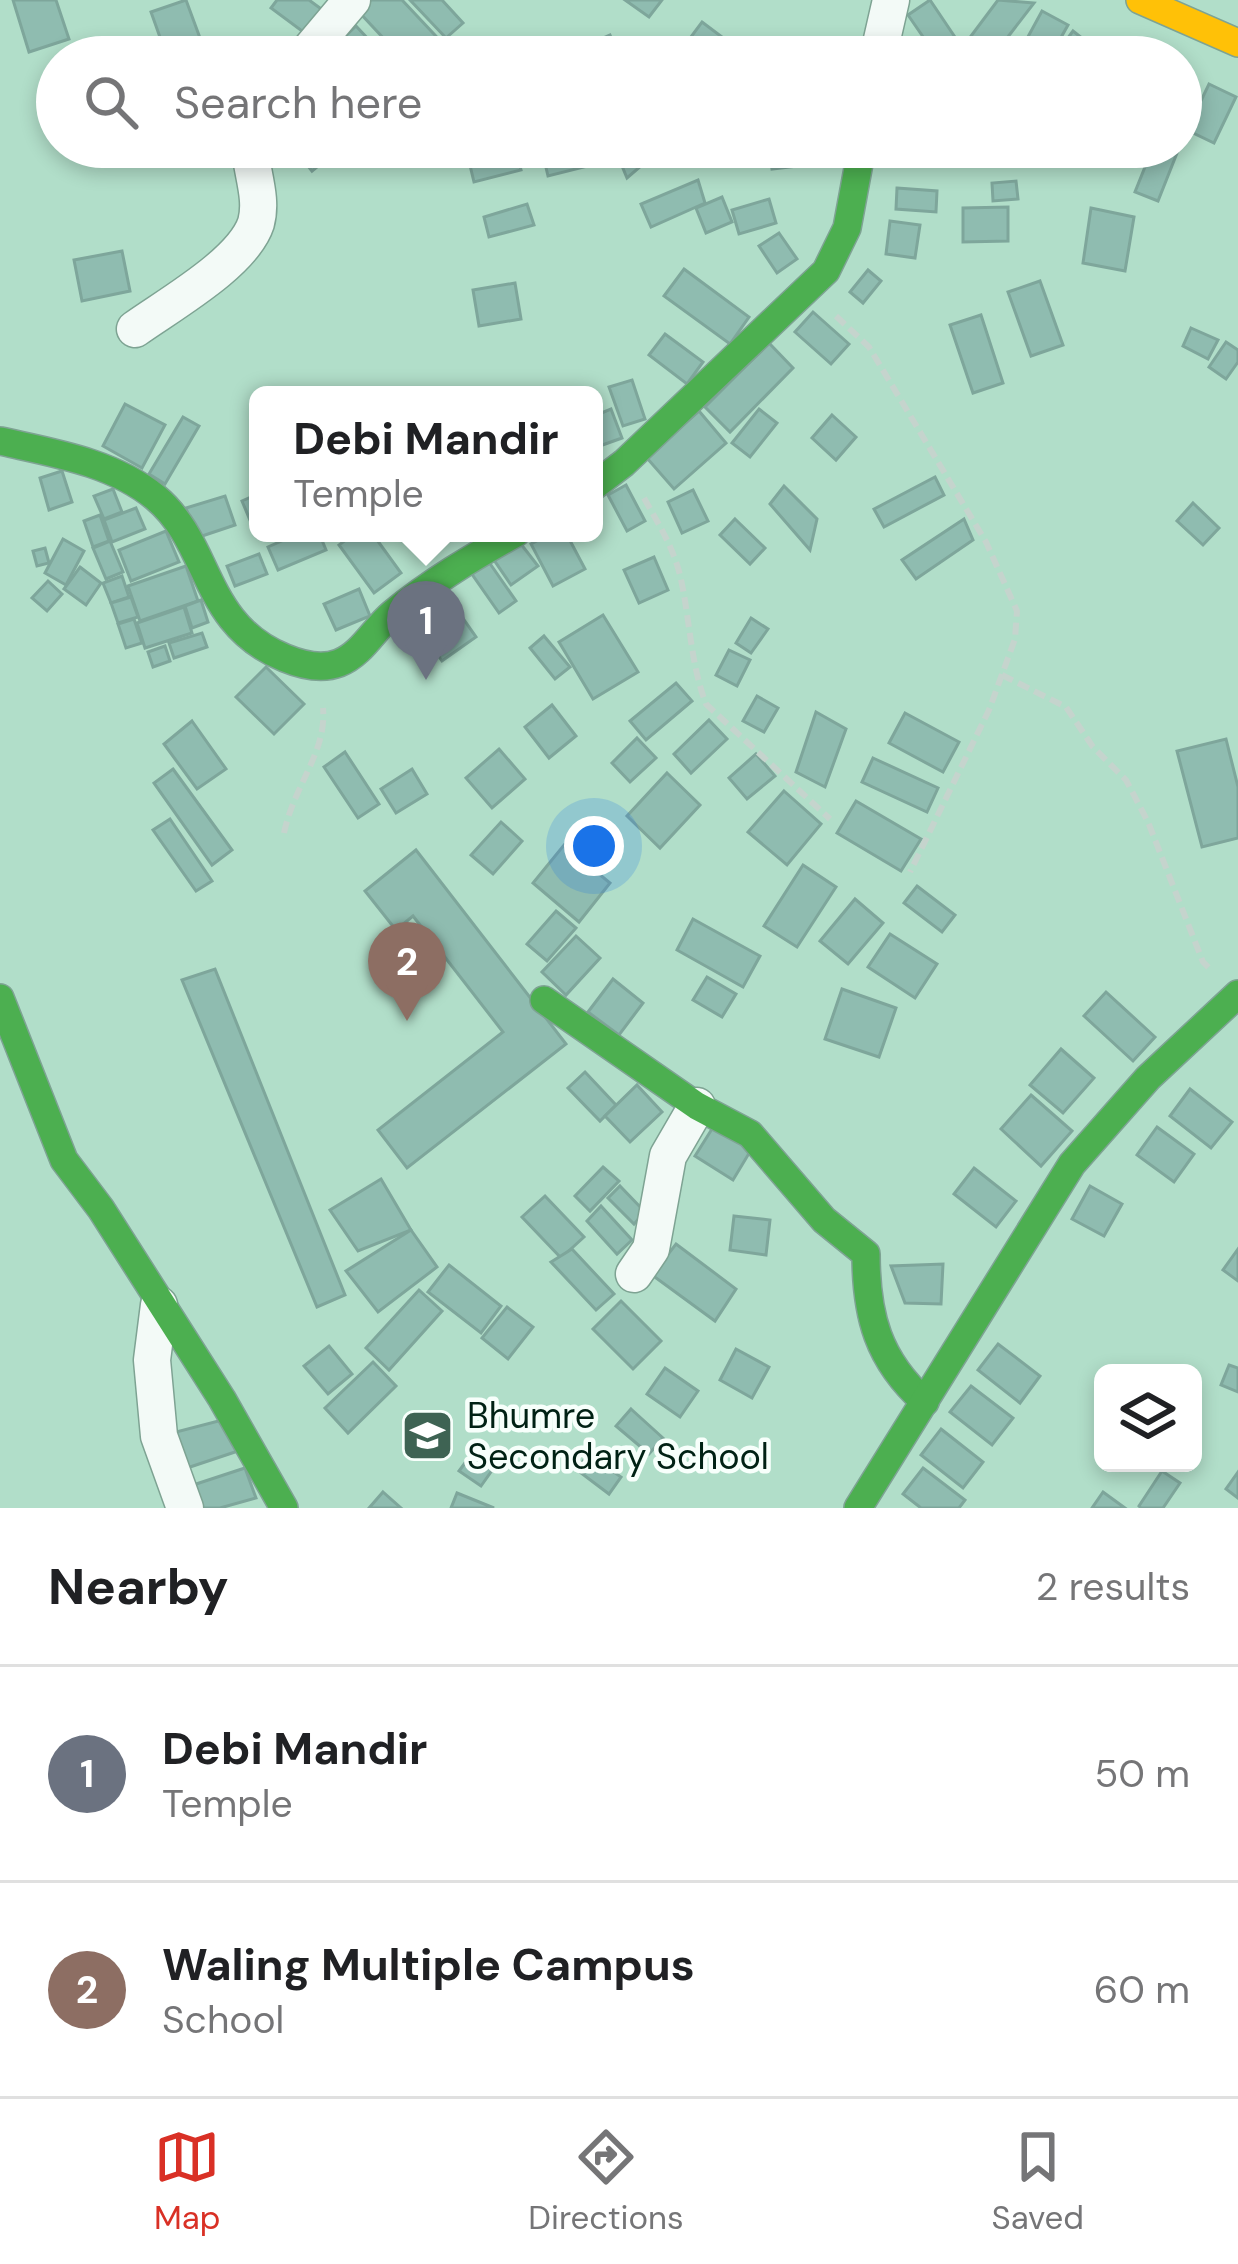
<!DOCTYPE html>
<html lang="en">
<head>
<meta charset="utf-8">
<style>
	:root { --surface:#fff; --page:#f6f6f6; --text:#202124; --muted:#757577; --line:#e0e0e0; --accent:#d93025 }
	body { margin:0; font-family:"DM Sans",sans-serif; background:var(--page); color:var(--text) }
	.controls { position:absolute; right:36px; bottom:36px; display:grid; overflow:hidden; border-radius:18px; box-shadow:0 6px 18px #0003 }
	.controls button { width:108px; height:108px; display:grid; place-items:center; padding:0; border:0; border-bottom:3px solid var(--line); background:var(--surface); color:var(--text); font:60px sans-serif }
	.you { position:absolute; left:594px; top:846px; width:42px; height:42px; margin:-30px; border:9px solid #fff; border-radius:50%; background:#1a73e8; box-shadow:0 0 0 18px #1a73e833 }
	.badge { display:grid; place-items:center; width:78px; height:78px; border-radius:50%; background:var(--accent); color:#fff; font-size:39px; font-weight:700 }
	.pin { position:absolute; translate:-50% -99px; filter:drop-shadow(0 3px 6px #0008) }
	.pin::after { content:''; position:absolute; top:63px; width:42px; height:36px; background:inherit; clip-path:polygon(0 0,100% 0,50% 100%) }
	.popup { position:absolute; left:249px; top:386px; width:354px; height:156px; box-sizing:border-box; display:grid; place-content:center; border-radius:18px; background:var(--surface); filter:drop-shadow(0 3px 9px #0005); font-size:39px; white-space:nowrap; color:var(--muted) }
	.popup b { font-size:45px; color:var(--text) }
	.popup::after { content:''; position:absolute; left:50%; top:100%; margin-left:-24px; border:24px solid transparent; border-top-color:var(--surface) }
	.list { margin:0; padding:0; list-style:none }
	h2 { display:flex; justify-content:space-between; align-items:center; height:156px; margin:0; padding:0 48px; font-size:51px }
	h2 small { font-size:39px; font-weight:400; color:var(--muted) }
	.list li { display:grid; grid-template-columns:78px 1fr auto; gap:36px; align-items:center; box-sizing:border-box; height:216px; padding:0 48px; border-top:3px solid var(--line) }
	.list b { display:block; font-size:45px; white-space:nowrap }
	.list p { margin:0; font-size:39px; white-space:nowrap; color:var(--muted) }
	.list em { font-size:39px; font-style:normal; color:var(--muted) }
	.icon { flex:none; width:66px; height:66px; fill:none; stroke:currentColor; stroke-width:2; stroke-linecap:round; stroke-linejoin:round }
	.map { position:relative; flex:none; width:1238px; height:1508px; overflow:hidden }
	.search { position:absolute; background:var(--surface); box-shadow:0 6px 18px #0003; left:36px; right:36px; top:36px; height:132px; display:flex; align-items:center; gap:30px; box-sizing:border-box; padding:0 42px; border-radius:66px; color:var(--muted); font-size:45px }
	.sheet { height:588px; background:var(--surface) }
	nav { display:flex; justify-content:space-around; align-items:center; box-sizing:border-box; height:168px; border-top:3px solid var(--line); background:var(--surface); font-size:33px; color:var(--muted) }
	nav a { display:grid; justify-items:center; gap:6px }
	nav .on { color:var(--accent) }
	.map>svg:first-child { display:block }
	.building { fill:#8fbcb0; stroke:#7ea69b; stroke-width:3 }
	.lines { fill:none; stroke-linecap:round; stroke-linejoin:round }
	.street-casing { stroke:#7ea393; stroke-width:39 }
	.fast-casing { stroke:#7ea393; stroke-width:30 }
	.slow-casing { stroke:#7ea393; stroke-width:30 }
	.path { stroke:#c5d4cd; stroke-width:6; stroke-dasharray:12 6; stroke-linecap:butt }
	.street { stroke:#f3faf7; stroke-width:36 }
	.fast { stroke:#4caf50; stroke-width:27 }
	.slow { stroke:#ffc107; stroke-width:27 }
	.labels { text-anchor:middle; stroke-width:9; stroke-linejoin:round; paint-order:stroke }
	.poi-label { font-size:36px; fill:#002114; stroke:#f7fffb; text-anchor:start }
</style>
</head>
<body>
<div class="map">
<svg width="1238" height="1508" viewBox="0 0 1238 1508">
	<rect width="100%" height="100%" fill="#b1dec9"/>
	<!-- building -->
	<g class="building">
		<path d="M13 0H56L69 39 29 52Z"/>
		<path d="M186 0 207 57H167L151 12Z"/>
		<path d="M277 0H309L324 11 306 34 271 8Z"/>
		<path d="M371 0H402L448 49 440 57H401L359 12Z"/>
		<path d="M410 0H442L463 23 446 38Z"/>
		<path d="M625 0H662L649 17Z"/>
		<path d="M930 0 965 52 957 57H937L908 15Z"/>
		<path d="M998 0 1034 3 994 55 971 36Z"/>
		<path d="M1042 11 1068 25 1050 57 1024 44Z"/>
		<path d="M702 22 726 40 713 57H676Z"/>
		<path d="M356 26 385 57H342L333 48Z"/>
		<path d="M1073 31 1092 46 1084 57H1054Z"/>
		<path d="M610 35 620 57H568L567 54Z"/>
		<path d="M1099 40 1124 56 1123 57H1088Z"/>
		<path d="M1209 84 1236 97 1214 143 1187 130Z"/>
		<path d="M293 147H320L329 157 312 171Z"/>
		<path d="M506 147H515L521 170 474 182 468 157Z"/>
		<path d="M579 147 584 167 548 176 543 155Z"/>
		<path d="M595 147H614L618 157 601 164Z"/>
		<path d="M618 147H663L627 178 615 149Z"/>
		<path d="M769 147H830L832 162 772 169Z"/>
		<path d="M1153 147 1177 153 1158 201 1135 192Z"/>
		<path d="M698 180 705 203 651 227 641 204Z"/>
		<path d="M1016 181 1018 199 993 201 992 183Z"/>
		<path d="M897 188 937 191 936 212 896 209Z"/>
		<path d="M722 197 732 222 706 233 696 208Z"/>
		<path d="M769 199 776 223 739 234 732 210Z"/>
		<path d="M527 204 534 225 489 237 484 217Z"/>
		<path d="M1008 207V241L963 242V208Z"/>
		<path d="M1091 208 1134 217 1125 271 1083 263Z"/>
		<path d="M890 221 920 225 915 258 886 254Z"/>
		<path d="M779 233 797 259 777 273 759 246Z"/>
		<path d="M122 251 130 291 82 301 74 260Z"/>
		<path d="M684 269 749 317 730 344 664 296Z"/>
		<path d="M868 270 881 281 863 303 850 292Z"/>
		<path d="M1040 281 1063 345 1031 356 1008 292Z"/>
		<path d="M515 283 521 319 479 326 473 290Z"/>
		<path d="M813 312 849 344 831 364 795 332Z"/>
		<path d="M981 315 1003 383 973 393 950 325Z"/>
		<path d="M1191 328 1218 340 1208 359 1183 346Z"/>
		<path d="M665 334 703 362 687 384 649 355Z"/>
		<path d="M1226 342 1238 350V362L1226 379 1209 367Z"/>
		<path d="M769 343 793 368 730 432 705 407Z"/>
		<path d="M632 380 645 419 623 426 609 387Z"/>
		<path d="M125 404 165 425 142 468 103 446Z"/>
		<path d="M611 409 622 438 594 448V416Z"/>
		<path d="M759 409 777 423 750 457 732 443Z"/>
		<path d="M699 411 726 443 674 489 646 457Z"/>
		<path d="M832 415 856 437 836 460 812 438Z"/>
		<path d="M183 417 199 426 165 484 149 474Z"/>
		<path d="M62 471 72 502 49 510 40 478Z"/>
		<path d="M935 477 944 495 884 527 874 509Z"/>
		<path d="M626 485 645 521 627 531 608 495Z"/>
		<path d="M784 486 817 519 810 550 770 504Z"/>
		<path d="M113 489 122 512 104 519 94 496Z"/>
		<path d="M693 490 708 521 682 533 668 502Z"/>
		<path d="M258 494V533H266L257 537 242 501Z"/>
		<path d="M225 496 235 525 196 538 186 508Z"/>
		<path d="M1193 503 1219 528 1203 545 1177 521Z"/>
		<path d="M136 508 145 529 112 542 104 520Z"/>
		<path d="M100 515 109 541 93 547 84 521Z"/>
		<path d="M735 519 765 548 750 564 720 535Z"/>
		<path d="M964 519 973 540 916 579 902 560Z"/>
		<path d="M166 531 179 562 131 581 119 550Z"/>
		<path d="M300 533H319L326 550 278 570 268 547Z"/>
		<path d="M355 533H372L401 573 374 593 339 545Z"/>
		<path d="M414 533H457L425 552Z"/>
		<path d="M552 533H566L585 569 553 586 531 544Z"/>
		<path d="M63 539 84 551 66 585 45 573Z"/>
		<path d="M517 539 538 566 511 585 492 557Z"/>
		<path d="M110 541 123 572 106 579 93 548Z"/>
		<path d="M45 548 49 563 37 566 33 551Z"/>
		<path d="M259 554 267 574 235 586 227 566Z"/>
		<path d="M484 555 516 601 499 613 467 567Z"/>
		<path d="M654 557 668 590 639 603 624 570Z"/>
		<path d="M186 566 198 601 140 621 128 586Z"/>
		<path d="M80 567 101 583 86 605 64 589Z"/>
		<path d="M122 576 129 597 111 603 103 583Z"/>
		<path d="M48 581 62 594 47 611 32 598Z"/>
		<path d="M439 584 476 637 442 661 405 609Z"/>
		<path d="M359 589 370 616 336 630 324 604Z"/>
		<path d="M131 597 138 617 118 623 111 603Z"/>
		<path d="M201 600 208 622 192 628 185 606Z"/>
		<path d="M184 607 192 633 145 648 137 623Z"/>
		<path d="M603 615 638 672 593 699 559 642Z"/>
		<path d="M751 618 768 629 751 653 736 643Z"/>
		<path d="M134 619 142 643 126 648 118 624Z"/>
		<path d="M202 633 207 647 174 658 169 643Z"/>
		<path d="M544 636 570 667 555 679 530 648Z"/>
		<path d="M165 646 170 661 153 667 148 652Z"/>
		<path d="M729 650 750 660 737 686 716 675Z"/>
		<path d="M266 667 304 704 274 734 236 697Z"/>
		<path d="M676 683 692 701 646 740 630 721Z"/>
		<path d="M757 696 778 708 764 732 743 721Z"/>
		<path d="M552 705 576 736 549 758 525 727Z"/>
		<path d="M816 712 846 729 825 787 796 772Z"/>
		<path d="M905 713 959 742 943 772 889 743Z"/>
		<path d="M709 720 727 739 691 773 674 754Z"/>
		<path d="M192 721 226 769 197 789 164 744Z"/>
		<path d="M637 738 656 758 630 782 612 763Z"/>
		<path d="M1226 739 1238 787V838L1202 847 1177 751Z"/>
		<path d="M499 749 525 779 492 808 466 778Z"/>
		<path d="M345 752 379 804 358 818 324 767Z"/>
		<path d="M756 754 775 776 747 799 729 778Z"/>
		<path d="M873 758 938 788 927 812 862 782Z"/>
		<path d="M173 769 232 850 212 865 154 783Z"/>
		<path d="M412 769 427 794 396 813 381 789Z"/>
		<path d="M667 773 700 805 660 848 627 816Z"/>
		<path d="M784 791 821 824 787 865 748 832Z"/>
		<path d="M856 801 921 839 901 871 837 833Z"/>
		<path d="M170 819 212 881 196 891 153 830Z"/>
		<path d="M501 822 522 841 493 874 471 855Z"/>
		<path d="M564 845 610 883 579 922 533 883Z"/>
		<path d="M416 850 566 1044 407 1168 378 1130 503 1032 413 916 396 930 365 891Z"/>
		<path d="M803 865 836 887 797 947 764 926Z"/>
		<path d="M917 886 955 915 942 932 904 903Z"/>
		<path d="M855 899 883 923 848 964 820 941Z"/>
		<path d="M556 911 576 928 547 961 527 944Z"/>
		<path d="M693 919 760 956 743 987 677 950Z"/>
		<path d="M890 934 937 964 915 998 868 967Z"/>
		<path d="M576 936 600 958 566 995 542 972Z"/>
		<path d="M215 969 345 1295 317 1307 182 980Z"/>
		<path d="M707 977 736 994 722 1017 693 1000Z"/>
		<path d="M613 979 643 1003 619 1035 588 1012Z"/>
		<path d="M842 989 896 1008 879 1057 825 1039Z"/>
		<path d="M1106 992 1155 1037 1133 1061 1084 1016Z"/>
		<path d="M1061 1049 1094 1078 1063 1113 1030 1085Z"/>
		<path d="M585 1072 616 1105 600 1121 568 1088Z"/>
		<path d="M637 1085 662 1112 630 1142 605 1116Z"/>
		<path d="M1190 1089 1232 1122 1211 1148 1170 1116Z"/>
		<path d="M1031 1095 1072 1131 1041 1166 1001 1129Z"/>
		<path d="M717 1121 754 1145 733 1180 695 1156Z"/>
		<path d="M1157 1127 1194 1154 1174 1182 1137 1155Z"/>
		<path d="M603 1167 619 1181 590 1211 575 1196Z"/>
		<path d="M974 1168 1016 1201 996 1227 954 1194Z"/>
		<path d="M381 1179 411 1230 358 1251 330 1210Z"/>
		<path d="M620 1186 645 1212 634 1224 608 1198Z"/>
		<path d="M1090 1186 1122 1204 1104 1236 1072 1219Z"/>
		<path d="M545 1196 584 1237 561 1258 522 1217Z"/>
		<path d="M601 1206 632 1240 617 1254 587 1221Z"/>
		<path d="M734 1216 770 1220 766 1255 730 1250Z"/>
		<path d="M411 1230 437 1267 378 1312 346 1271Z"/>
		<path d="M676 1244 736 1289 715 1321 652 1275Z"/>
		<path d="M572 1249 614 1294 596 1310 551 1262Z"/>
		<path d="M1238 1249V1281L1223 1270Z"/>
		<path d="M943 1264 941 1304 905 1303 891 1266Z"/>
		<path d="M449 1265 501 1306 481 1333 428 1292Z"/>
		<path d="M419 1290 442 1311 389 1370 366 1348Z"/>
		<path d="M621 1301 661 1341 633 1369 593 1329Z"/>
		<path d="M507 1307 533 1327 508 1359 482 1338Z"/>
		<path d="M998 1344 1040 1376 1020 1403 978 1370Z"/>
		<path d="M329 1346 352 1374 328 1394 304 1366Z"/>
		<path d="M736 1349 769 1367 752 1398 720 1380Z"/>
		<path d="M373 1362 396 1386 348 1433 325 1408Z"/>
		<path d="M1229 1365 1238 1368V1392L1221 1385Z"/>
		<path d="M665 1368 698 1391 680 1417 647 1394Z"/>
		<path d="M971 1386 1013 1418 992 1445 950 1412Z"/>
		<path d="M631 1409 663 1438 649 1454 616 1426Z"/>
		<path d="M226 1419 238 1451 187 1468 176 1432Z"/>
		<path d="M941 1429 983 1462 963 1488 921 1455Z"/>
		<path d="M479 1444 500 1459 481 1486 459 1471Z"/>
		<path d="M588 1454 621 1477 609 1494 577 1470Z"/>
		<path d="M245 1468 256 1498 220 1508H198L190 1486Z"/>
		<path d="M923 1468 965 1500 959 1508H921L903 1494Z"/>
		<path d="M1162 1471 1180 1483 1163 1508H1141L1139 1506Z"/>
		<path d="M1238 1472V1498L1226 1489Z"/>
		<path d="M383 1492 401 1508H369Z"/>
		<path d="M1103 1492 1125 1508H1092Z"/>
		<path d="M457 1493 494 1508H451Z"/>
	</g>
	<g class="lines">
		<defs>
			<g id="street">
				<path d="M304 57 352 0"/>
				<path d="M878 57 891 0"/>
				<path d="M135 329C170 304 243 263 256 223 263 198 251 171 250 147"/>
				<path d="M634 1274 651 1249 668 1156 697 1106"/>
				<path d="M159 1305 152 1360 159 1436 185 1508"/>
			</g>
			<g id="fast">
				<path d="M0 441C53 453 112 462 155 497 212 544 201 624 285 658 302 665 321 670 339 663 362 654 374 629 392 614 431 582 473 557 516 533"/>
				<path d="M594 486 624 463 826 271 847 228 862 147"/>
				<path d="M0 998 64 1160 101 1209 222 1399 284 1508"/>
				<path d="M544 1000 697 1106 750 1134 824 1220 866 1254C866 1316 878 1360 925 1402"/>
				<path d="M858 1508 1072 1164 1148 1078 1238 994"/>
			</g>
			<path id="slow" d="M1140 0 1238 43"/>
		</defs>
		<!-- street casing -->
		<use href="#street" class="street-casing"/>
		<!-- fast casing -->
		<use href="#fast" class="fast-casing"/>
		<!-- slow casing -->
		<use href="#slow" class="slow-casing"/>
		<!-- path -->
		<g class="path">
			<path d="M836 316 869 347 986 542 1017 611 1015 639 989 710 910 872"/>
			<path d="M644 498C658 523 673 547 680 575 690 618 690 662 706 704L830 819"/>
			<path d="M1002 675 1066 707 1093 747 1126 780 1148 822 1203 962 1210 969"/>
			<path d="M284 833C294 785 327 752 323 708"/>
		</g>
		<!-- street -->
		<use href="#street" class="street"/>
		<!-- fast -->
		<use href="#fast" class="fast"/>
		<!-- slow -->
		<use href="#slow" class="slow"/>
	</g>
	<!-- icons -->
	<defs>
		<symbol id="school-square" viewBox="-11 -11 22 22"><rect x="-9" y="-9" width="18" height="18" rx="4" fill="#3e6353" stroke="#f7fffb"/><path d="M0-5L7-2L0 1L-7-2ZM-4 1L0 2.5L4 1V4Q0 6-4 4Z" fill="#fff"/></symbol>
	</defs>
	<g fill-rule="evenodd">
		<use href="#school-square" x="398" y="1406" width="59" height="59"/>
	</g>
	<g class="labels">
		<!-- poi labels -->
		<g class="poi-label">
			<text x="467" y="1428">Bhumre<tspan x="467" dy="41">Secondary School</tspan></text>
		</g>
	</g>
</svg>
<div class="controls">
<button><svg class="icon" aria-label="layers" viewBox="0 0 24 24"><path d="M12 4l9 5-9 5-9-5zM3 14l9 5 9-5"/></svg></button>
</div>
<div class="you"></div>
<div class="pin badge" style="left:426px;top:680px;background:#6b7280">1</div>
<div class="popup"><b>Debi Mandir</b>Temple</div>
<div class="pin badge" style="left:407px;top:1021px;background:#8d6e63">2</div>
<div class="search"><svg class="icon" aria-label="search" viewBox="0 0 24 24"><circle cx="10" cy="10" r="6"/><path d="M15 15l6 6"/></svg>Search here</div>
</div>
<section class="sheet">
<h2>Nearby<small>2 results</small></h2>
<ul class="list">
<li><span class="badge" style="background:#6b7280">1</span><div><b>Debi Mandir</b><p>Temple</p></div><em>50 m</em></li>
<li><span class="badge" style="background:#8d6e63">2</span><div><b>Waling Multiple Campus</b><p>School</p></div><em>60 m</em></li>
</ul>
</section>
<nav>
<a class="on"><svg class="icon" aria-label="map" viewBox="0 0 24 24"><path d="M3 6l6-2 6 2 6-2v14l-6 2-6-2-6 2zM9 4v14M15 6v14"/></svg>Map</a>
<a><svg class="icon" aria-label="directions" viewBox="0 0 24 24"><path d="M12 3l9 9-9 9-9-9zM9 14v-3h6M13 9l2 2-2 2"/></svg>Directions</a>
<a><svg class="icon" aria-label="saved" viewBox="0 0 24 24"><path d="M7 4h10v16l-5-4-5 4z"/></svg>Saved</a>
</nav>
</body>
</html>
